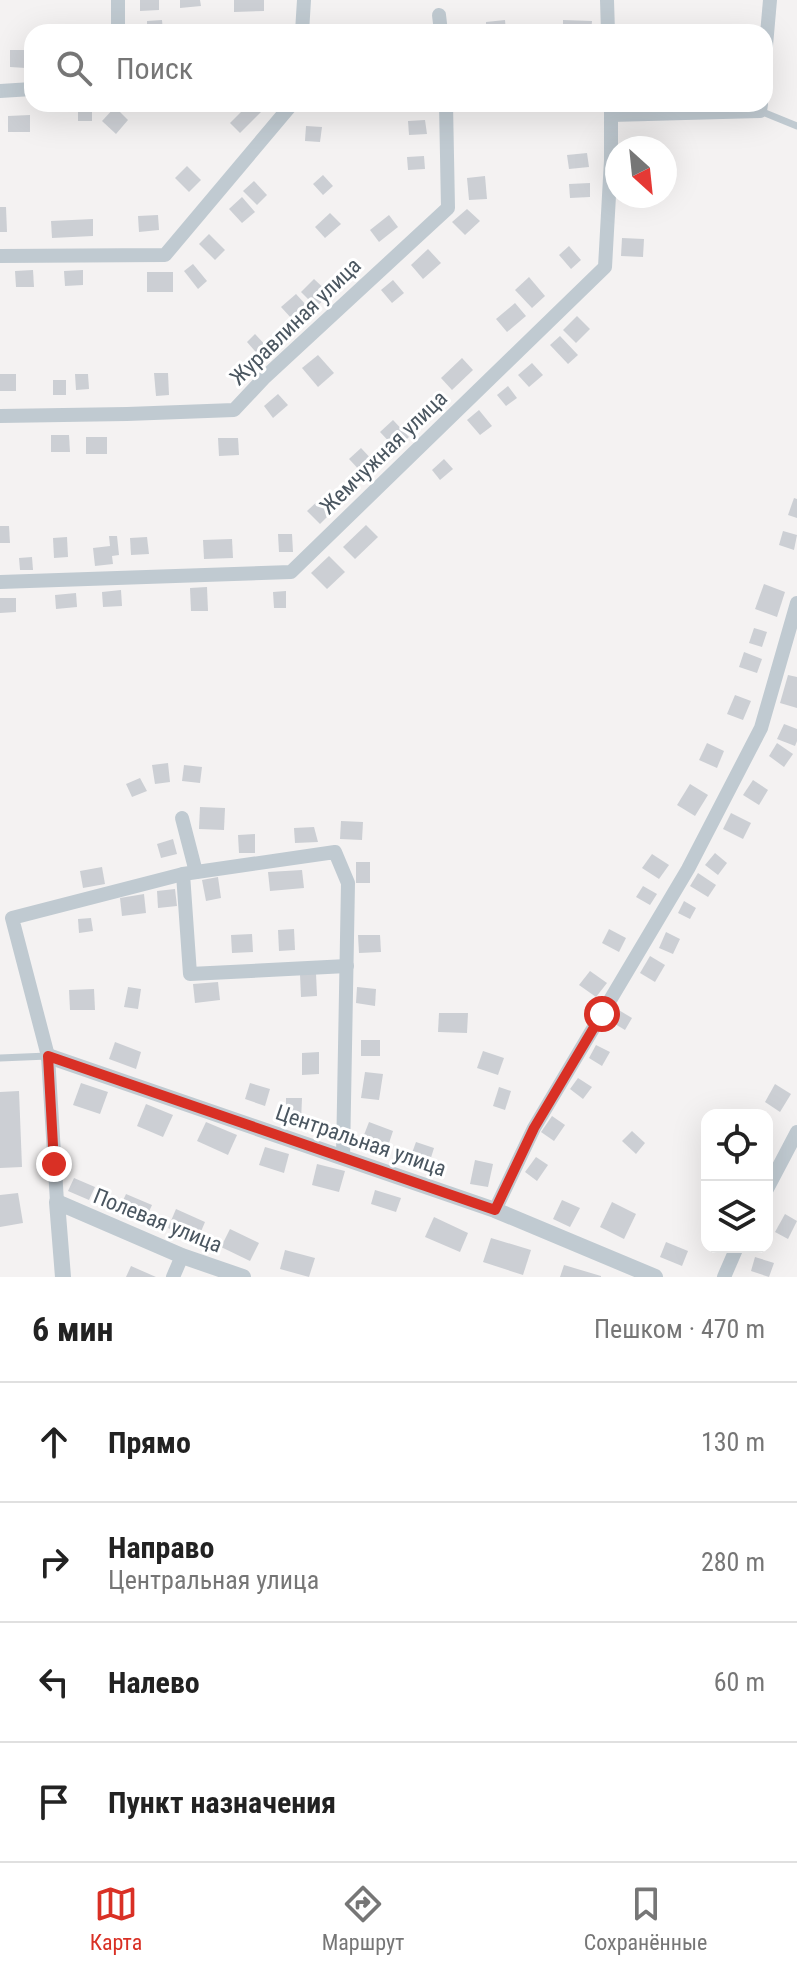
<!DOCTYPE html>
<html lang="ru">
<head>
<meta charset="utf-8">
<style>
	:root { --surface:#fff; --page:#f2f2f2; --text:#222; --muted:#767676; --line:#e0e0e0; --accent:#d93025 }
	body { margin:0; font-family:"Roboto Condensed",sans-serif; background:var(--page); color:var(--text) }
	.controls { position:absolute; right:24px; bottom:24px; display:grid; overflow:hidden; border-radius:16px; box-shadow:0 8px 32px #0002 }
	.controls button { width:72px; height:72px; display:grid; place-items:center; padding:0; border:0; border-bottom:2px solid var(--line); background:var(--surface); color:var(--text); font:40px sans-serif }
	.compass { position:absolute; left:605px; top:136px; width:72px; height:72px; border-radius:50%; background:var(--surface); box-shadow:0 8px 32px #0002; rotate:153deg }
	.stop { position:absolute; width:24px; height:24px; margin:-18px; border:6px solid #d93025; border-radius:50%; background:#fff }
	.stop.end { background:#d93025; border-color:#fff; box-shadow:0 2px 8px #0008 }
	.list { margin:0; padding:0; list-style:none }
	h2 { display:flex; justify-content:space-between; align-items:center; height:104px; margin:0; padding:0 32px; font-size:34px }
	h2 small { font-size:26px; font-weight:400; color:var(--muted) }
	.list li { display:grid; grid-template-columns:52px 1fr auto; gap:24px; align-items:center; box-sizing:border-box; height:120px; padding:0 32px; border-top:2px solid var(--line) }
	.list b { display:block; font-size:30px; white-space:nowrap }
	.list p { margin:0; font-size:26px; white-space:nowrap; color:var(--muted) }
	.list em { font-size:26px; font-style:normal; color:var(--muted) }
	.icon { flex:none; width:44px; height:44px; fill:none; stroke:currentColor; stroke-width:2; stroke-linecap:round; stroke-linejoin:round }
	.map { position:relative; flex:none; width:797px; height:1277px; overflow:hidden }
	.search { position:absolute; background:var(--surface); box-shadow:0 8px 32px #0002; left:24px; right:24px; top:24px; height:88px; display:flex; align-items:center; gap:20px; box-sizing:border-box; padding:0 28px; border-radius:24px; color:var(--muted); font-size:30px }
	.sheet { height:584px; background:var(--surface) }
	nav { display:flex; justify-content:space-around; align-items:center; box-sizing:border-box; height:112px; border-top:2px solid var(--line); background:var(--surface); font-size:22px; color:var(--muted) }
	nav a { display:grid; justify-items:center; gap:4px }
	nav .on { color:var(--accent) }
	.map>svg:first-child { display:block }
	.building { fill:#cccfd4 }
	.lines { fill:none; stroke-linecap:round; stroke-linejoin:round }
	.service { stroke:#c0cad1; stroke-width:7 }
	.minor { stroke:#c0cad1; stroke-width:14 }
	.tertiary { stroke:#c0cad1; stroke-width:16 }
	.route { stroke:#d93025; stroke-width:10 }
	.labels { text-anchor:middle; stroke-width:6; stroke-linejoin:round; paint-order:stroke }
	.street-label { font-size:22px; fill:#4a5660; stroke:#fff }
</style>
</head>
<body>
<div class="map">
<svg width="797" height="1277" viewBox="0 0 797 1277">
	<rect width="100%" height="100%" fill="#f4f2f2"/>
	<!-- building -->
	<g class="building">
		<path d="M140 0H159V10L140 11Z"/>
		<path d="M180 0H200L201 6 180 8Z"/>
		<path d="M234 0H264V11L234 12Z"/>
		<path d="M162 20 163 32H147V21Z"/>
		<path d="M505 20 506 32H486V22Z"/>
		<path d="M563 20 592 21 591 32H563Z"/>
		<path d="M645 25 663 26V32H644Z"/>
		<path d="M10 50H27L26 68 10 67Z"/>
		<path d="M142 104H167L168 109 142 111Z"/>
		<path d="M249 104H254L261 112 240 133 230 123Z"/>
		<path d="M115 107 128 120 116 134 102 121Z"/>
		<path d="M92 109V121H78V110Z"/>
		<path d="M30 115V132H8V116Z"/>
		<path d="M425 120 427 134 409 135 408 121Z"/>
		<path d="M306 126 322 127 320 142 305 141Z"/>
		<path d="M587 153 589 167 569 169 567 155Z"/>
		<path d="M424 156 425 169 408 170 407 157Z"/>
		<path d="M187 166 201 180 189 192 175 178Z"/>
		<path d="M323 175 333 186 323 195 313 184Z"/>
		<path d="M485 176 487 199 469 200 467 178Z"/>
		<path d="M254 181 267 195 257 205 243 191Z"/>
		<path d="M590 183V197L570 198 569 184Z"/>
		<path d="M242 197 255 212 242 223 229 209Z"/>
		<path d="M0 207H6L7 232H0Z"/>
		<path d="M467 209 480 221 465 235 452 222Z"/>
		<path d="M330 213 341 224 325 238 315 227Z"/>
		<path d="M158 215 159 230 139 232 138 216Z"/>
		<path d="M389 215 398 227 379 242 370 230Z"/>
		<path d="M93 219V236L52 238 51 221Z"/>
		<path d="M209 234 225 250 215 260 199 244Z"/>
		<path d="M622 238 644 239 643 257 621 256Z"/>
		<path d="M569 246 581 260 571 269 559 255Z"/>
		<path d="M428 249 441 263 423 279 411 265Z"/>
		<path d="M193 264 207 281 198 289 184 271Z"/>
		<path d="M33 270 34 287H16L15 271Z"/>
		<path d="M83 270V285L65 286 64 271Z"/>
		<rect x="147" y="272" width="26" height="20"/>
		<path d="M529 277 545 296 532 308 515 290Z"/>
		<path d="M314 279 330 294 316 307 301 292Z"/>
		<path d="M393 280 404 293 392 303 381 290Z"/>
		<path d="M296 294 307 306 292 319 281 307Z"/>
		<path d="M515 303 526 316 507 332 496 319Z"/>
		<path d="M577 316 590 329 576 343 563 330Z"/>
		<path d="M255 334 270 350 261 358 247 342Z"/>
		<path d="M560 336 578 355 568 364 550 345Z"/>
		<path d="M318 355 334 373 318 387 302 368Z"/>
		<path d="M462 358 473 370 452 390 441 378Z"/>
		<path d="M532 363 543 375 529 387 518 375Z"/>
		<path d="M154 373H168L169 395 156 396Z"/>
		<rect x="0" y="374" width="16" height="17"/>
		<path d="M75 374H88L89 389 76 390Z"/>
		<rect x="53" y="380" width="13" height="15"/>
		<path d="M508 386 517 398 506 406 497 395Z"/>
		<path d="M278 394 288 405 273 418 264 406Z"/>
		<path d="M479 410 492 426 480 435 467 420Z"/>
		<path d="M393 420 409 437 396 449 380 432Z"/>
		<path d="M51 435H69L70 452H51Z"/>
		<rect x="86" y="437" width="21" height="17"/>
		<path d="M218 438H238L239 455 219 456Z"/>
		<path d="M361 448 375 463 363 474 349 459Z"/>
		<path d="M444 459 453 469 440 480 432 470Z"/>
		<path d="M321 498 333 511 320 524 307 511Z"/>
		<path d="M794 498 797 499V518L788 515Z"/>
		<path d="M366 525 378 537 355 559 343 547Z"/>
		<path d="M0 526H9L10 543H0Z"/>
		<path d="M783 531 797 535 794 550 779 545Z"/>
		<path d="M278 534H292L293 552H279Z"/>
		<path d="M109 536H117L119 555 112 556 113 564 95 566 93 548 110 546Z"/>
		<path d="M67 537 68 557 54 558 53 538Z"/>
		<path d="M147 537 149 554 131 555 130 538Z"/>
		<path d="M232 539 233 558 204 559 203 540Z"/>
		<path d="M329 556 345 572 327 589 311 573Z"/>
		<path d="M32 557 33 570H20L19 558Z"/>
		<path d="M764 584 785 592 777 617 755 609Z"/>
		<path d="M207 587 208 611H191L190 588Z"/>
		<path d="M121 590 122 606 103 607 102 592Z"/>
		<path d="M286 591V608H274L273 592Z"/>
		<path d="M76 593 77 607 56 609 55 595Z"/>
		<path d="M0 598H16V612L0 613Z"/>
		<path d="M754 628 767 632 762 647 749 643Z"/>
		<path d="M744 652 762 659 757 673 739 667Z"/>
		<path d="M788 675 797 677V708L780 703Z"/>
		<path d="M735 695 751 701 743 720 727 714Z"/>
		<path d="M784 724 797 729V741L795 746 777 739Z"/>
		<path d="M707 743 724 751 717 768 699 760Z"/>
		<path d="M777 743 793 754 784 767 769 756Z"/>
		<path d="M168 763 170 782 155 784 152 765Z"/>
		<path d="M184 765 202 767 200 783 182 781Z"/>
		<path d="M140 778 147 791 132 797 126 784Z"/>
		<path d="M753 780 768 790 759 805 743 795Z"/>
		<path d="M690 784 708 795 695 816 677 805Z"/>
		<path d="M200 807 225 808 224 830 199 829Z"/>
		<path d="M731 813 751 823 743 839 723 829Z"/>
		<path d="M341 821 363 822 362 840 340 839Z"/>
		<path d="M314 827 318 842 295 843 294 828Z"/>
		<path d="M255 834V853H239L238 835Z"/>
		<path d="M173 839 177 854 161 858 157 844Z"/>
		<path d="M715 853 727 863 718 875 705 865Z"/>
		<path d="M652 854 669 865 659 879 642 868Z"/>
		<rect x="356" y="862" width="14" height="21"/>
		<path d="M102 867 105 884 83 888 80 871Z"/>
		<path d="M302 870 304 888 270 891 268 872Z"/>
		<path d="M698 873 716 885 708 897 690 886Z"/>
		<path d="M218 877 221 898 206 901 202 880Z"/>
		<path d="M643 886 657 894 650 905 636 897Z"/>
		<path d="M175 889 177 906 158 908 157 891Z"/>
		<path d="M144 894 146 913 122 916 120 898Z"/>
		<path d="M684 901 696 908 690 919 678 913Z"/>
		<path d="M91 918 93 931 79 933 78 919Z"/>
		<path d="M294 929 295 950 279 951 278 930Z"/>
		<path d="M609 929 626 938 619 952 602 943Z"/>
		<path d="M666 932 680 939 673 954 659 948Z"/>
		<path d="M252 934 253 952 232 953 231 935Z"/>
		<path d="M358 935H380L381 952 359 953Z"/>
		<path d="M650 956 665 965 655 982 640 973Z"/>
		<path d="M590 971 607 983 596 997 579 985Z"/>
		<path d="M316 973 317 996 301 997 300 974Z"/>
		<path d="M218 982 220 1000 195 1003 193 984Z"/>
		<path d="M128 987 141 989 138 1009 124 1007Z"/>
		<path d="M357 987 376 989 375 1006 356 1003Z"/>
		<path d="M94 989 95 1010H70L69 990Z"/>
		<path d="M617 1009 632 1018 625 1030 610 1021Z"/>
		<path d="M439 1013H468L467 1033 438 1032Z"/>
		<rect x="361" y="1040" width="19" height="16"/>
		<path d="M115 1042 141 1052 136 1069 109 1059Z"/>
		<path d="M596 1045 610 1052 602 1066 589 1058Z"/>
		<path d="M483 1051 504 1058 498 1075 477 1068Z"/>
		<path d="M319 1052V1074L302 1075V1053Z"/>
		<path d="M365 1072 383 1074 379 1100 361 1098Z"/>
		<path d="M578 1078 592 1087 583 1099 570 1089Z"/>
		<path d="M81 1083 108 1092 100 1114 73 1105Z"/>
		<path d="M250 1083 270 1089 265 1106 245 1099Z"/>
		<path d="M775 1084 791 1094 780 1112 765 1102Z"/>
		<path d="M499 1087 511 1091 505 1110 493 1106Z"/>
		<path d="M19 1091 22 1167 0 1168V1092Z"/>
		<path d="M286 1098H302L301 1122H286Z"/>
		<path d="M146 1104 173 1115 163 1137 137 1126Z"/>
		<path d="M552 1116 565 1125 554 1141 541 1132Z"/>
		<path d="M206 1122 237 1135 228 1155 197 1141Z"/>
		<path d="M369 1122 393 1131 387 1149 362 1140Z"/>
		<path d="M632 1131 645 1143 636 1154 622 1141Z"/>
		<path d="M416 1142 434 1148 428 1167 409 1161Z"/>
		<path d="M265 1147 289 1154 284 1173 259 1165Z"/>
		<path d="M536 1157 548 1165 537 1181 525 1172Z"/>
		<path d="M475 1160 493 1164 488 1187 470 1184Z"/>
		<path d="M317 1164 345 1171 339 1192 312 1185Z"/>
		<path d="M74 1178 95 1187 89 1200 68 1191Z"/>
		<path d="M375 1190 401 1198 396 1212 371 1204Z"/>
		<path d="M18 1193 23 1223 0 1227V1195Z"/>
		<path d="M126 1194 152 1205 145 1220 119 1209Z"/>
		<path d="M562 1200 580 1208 570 1227 553 1219Z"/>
		<path d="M612 1202 636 1214 624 1239 600 1227Z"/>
		<path d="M176 1209 205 1222 197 1241 168 1228Z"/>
		<path d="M785 1214 797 1221 788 1239 775 1232Z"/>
		<path d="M434 1217 468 1233 460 1252 425 1237Z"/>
		<path d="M230 1229 259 1243 250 1261 221 1247Z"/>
		<path d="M491 1238 531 1250 523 1275 483 1262Z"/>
		<path d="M666 1242 688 1251 682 1266 660 1257Z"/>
		<path d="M285 1250 315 1258 309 1277 280 1269Z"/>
		<path d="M755 1257 774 1263 769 1277 751 1271Z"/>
		<path d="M564 1265 601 1276V1277H560Z"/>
		<path d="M131 1266 156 1277H126Z"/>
	</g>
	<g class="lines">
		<!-- service -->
		<g class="service">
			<path d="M760 111 797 126"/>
			<path d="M0 1058 48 1056"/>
		</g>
		<!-- minor -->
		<g class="minor">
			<path d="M118 0V32"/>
			<path d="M607 0 608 32"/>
			<path d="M439 15 441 32"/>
			<path d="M302 32 304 0"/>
			<path d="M765 57 770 0"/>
			<path d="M0 91 32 89"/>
			<path d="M611 115 760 111 761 104"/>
			<path d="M0 256 165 255 292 104"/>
			<path d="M0 416 127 414 234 410 265 377 448 208 446 104"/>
			<path d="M0 582 291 572 605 267 611 160V104"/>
			<path d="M182 818 196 872"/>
			<path d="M183 874 190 974 347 966"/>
			<path d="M767 1189 797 1132"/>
			<path d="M57 1202 48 1056 12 918 183 874 335 852 348 883 343 1157"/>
			<path d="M495 1210 534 1128 688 869 761 728 797 603"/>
			<path d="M173 1277 182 1256"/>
			<path d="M724 1277 737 1247"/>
		</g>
		<!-- tertiary -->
		<g class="tertiary">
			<path d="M48 1056 495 1210 655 1277"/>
			<path d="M63 1277 57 1202 182 1256 243 1277"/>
		</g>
	</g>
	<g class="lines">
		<!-- route -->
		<path class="route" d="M54 1164 48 1056 495 1210 534 1128 602 1014"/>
	</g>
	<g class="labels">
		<!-- street labels -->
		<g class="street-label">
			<text transform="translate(295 321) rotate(-44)" y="8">Журавлиная улица</text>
			<text transform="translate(383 452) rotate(-44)" y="8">Жемчужная улица</text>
			<text transform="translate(361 1140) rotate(19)" y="8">Центральная улица</text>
			<text transform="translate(158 1220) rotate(22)" y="8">Полевая улица</text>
		</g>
	</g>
</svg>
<div class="controls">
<button><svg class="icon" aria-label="locate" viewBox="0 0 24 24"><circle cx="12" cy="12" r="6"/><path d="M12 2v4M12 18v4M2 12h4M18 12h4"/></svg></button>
<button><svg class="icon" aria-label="layers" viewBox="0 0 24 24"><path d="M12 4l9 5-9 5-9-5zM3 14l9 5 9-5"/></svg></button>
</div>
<svg class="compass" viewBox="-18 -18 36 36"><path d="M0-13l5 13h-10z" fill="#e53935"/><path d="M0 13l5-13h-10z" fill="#767676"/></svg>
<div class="stop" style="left:602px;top:1014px"></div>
<div class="stop end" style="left:54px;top:1164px"></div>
<div class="search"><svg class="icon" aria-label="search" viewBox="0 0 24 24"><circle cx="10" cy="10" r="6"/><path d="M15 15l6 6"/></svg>Поиск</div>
</div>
<section class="sheet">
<h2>6 мин<small>Пешком · 470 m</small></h2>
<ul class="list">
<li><svg class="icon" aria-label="ahead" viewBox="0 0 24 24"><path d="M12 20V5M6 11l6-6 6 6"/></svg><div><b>Прямо</b></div><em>130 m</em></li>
<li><svg class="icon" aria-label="right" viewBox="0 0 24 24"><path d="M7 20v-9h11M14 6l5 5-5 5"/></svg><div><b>Направо</b><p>Центральная улица</p></div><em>280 m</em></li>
<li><svg class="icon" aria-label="left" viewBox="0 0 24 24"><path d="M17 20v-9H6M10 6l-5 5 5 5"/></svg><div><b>Налево</b></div><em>60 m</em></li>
<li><svg class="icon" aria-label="arrive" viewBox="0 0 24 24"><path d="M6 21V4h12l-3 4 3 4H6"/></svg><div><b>Пункт назначения</b></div></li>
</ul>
</section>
<nav>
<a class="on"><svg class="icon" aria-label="map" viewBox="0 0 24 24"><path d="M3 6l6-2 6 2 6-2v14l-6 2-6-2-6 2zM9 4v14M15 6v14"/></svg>Карта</a>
<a><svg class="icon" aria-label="directions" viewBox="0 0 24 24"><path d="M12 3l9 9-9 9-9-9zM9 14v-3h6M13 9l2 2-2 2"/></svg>Маршрут</a>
<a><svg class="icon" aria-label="saved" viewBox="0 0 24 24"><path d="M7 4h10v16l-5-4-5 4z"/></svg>Сохранённые</a>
</nav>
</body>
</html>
